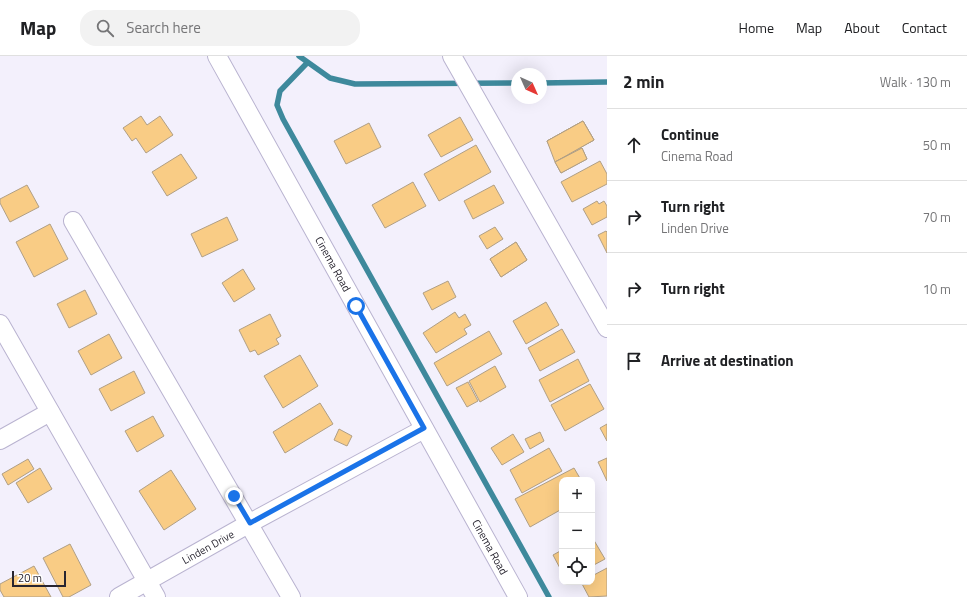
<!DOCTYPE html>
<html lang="en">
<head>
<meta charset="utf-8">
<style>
	:root { --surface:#fff; --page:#f2f2f2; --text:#202124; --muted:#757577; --line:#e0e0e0 }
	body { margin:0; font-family:"Titillium Web",sans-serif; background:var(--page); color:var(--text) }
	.controls { position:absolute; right:12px; bottom:12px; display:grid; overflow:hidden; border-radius:8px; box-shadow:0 4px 16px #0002 }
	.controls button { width:36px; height:36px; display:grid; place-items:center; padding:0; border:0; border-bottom:1px solid var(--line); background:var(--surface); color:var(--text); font:20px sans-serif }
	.compass { position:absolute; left:511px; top:12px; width:36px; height:36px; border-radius:50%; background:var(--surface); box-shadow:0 4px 16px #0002; rotate:135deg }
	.scale { position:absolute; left:12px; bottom:10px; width:54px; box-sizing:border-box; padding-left:4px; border:2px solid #282530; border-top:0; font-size:11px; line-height:14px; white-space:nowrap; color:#282530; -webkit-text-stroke:3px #fff; paint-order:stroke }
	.stop { position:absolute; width:12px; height:12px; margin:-9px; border:3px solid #1a73e8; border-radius:50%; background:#fff }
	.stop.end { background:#1a73e8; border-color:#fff; box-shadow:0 1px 4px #0008 }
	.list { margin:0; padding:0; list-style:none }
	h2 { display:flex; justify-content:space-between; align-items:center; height:52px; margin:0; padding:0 16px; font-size:17px }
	h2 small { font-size:13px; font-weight:400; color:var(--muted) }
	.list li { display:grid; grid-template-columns:26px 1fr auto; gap:12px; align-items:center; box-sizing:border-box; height:72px; padding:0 16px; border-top:1px solid var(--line) }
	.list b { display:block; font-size:15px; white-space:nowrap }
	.list p { margin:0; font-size:13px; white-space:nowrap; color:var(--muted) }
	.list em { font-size:13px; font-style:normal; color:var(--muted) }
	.icon { flex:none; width:22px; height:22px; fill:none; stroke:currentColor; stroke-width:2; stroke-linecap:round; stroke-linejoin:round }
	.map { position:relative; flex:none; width:607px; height:541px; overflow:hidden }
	header { display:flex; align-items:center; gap:24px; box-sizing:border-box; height:56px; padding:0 20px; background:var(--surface); border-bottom:1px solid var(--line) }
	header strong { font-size:19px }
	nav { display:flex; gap:22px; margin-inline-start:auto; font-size:14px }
	.search { width:280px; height:36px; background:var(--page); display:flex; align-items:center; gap:10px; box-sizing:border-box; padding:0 14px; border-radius:16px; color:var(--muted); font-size:15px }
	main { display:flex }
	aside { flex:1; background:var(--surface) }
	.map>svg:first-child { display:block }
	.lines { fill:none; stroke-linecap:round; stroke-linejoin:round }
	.stream { stroke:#3e899c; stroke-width:5.5 }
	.building { fill:#f9cc85; stroke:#b09f85 }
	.minor-casing { stroke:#b9b3d0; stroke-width:20 }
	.minor { stroke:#fff; stroke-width:18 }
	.route { stroke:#1a73e8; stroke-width:5 }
	.labels { text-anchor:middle; stroke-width:4; stroke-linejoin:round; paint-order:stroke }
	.street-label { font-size:11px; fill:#282530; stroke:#fff }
</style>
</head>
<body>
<header>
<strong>Map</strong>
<div class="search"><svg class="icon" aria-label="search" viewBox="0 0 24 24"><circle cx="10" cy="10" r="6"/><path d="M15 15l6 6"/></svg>Search here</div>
<nav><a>Home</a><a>Map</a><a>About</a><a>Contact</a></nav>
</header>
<main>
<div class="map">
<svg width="607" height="541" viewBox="0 0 607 541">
	<rect width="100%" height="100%" fill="#f3f0fc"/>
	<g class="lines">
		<!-- stream -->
		<g class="stream">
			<path d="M299 0 330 22 355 28 517 27"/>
			<path d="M307 7 280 35 277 49 283 63 549 541"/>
			<path d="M541 27 607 26"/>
		</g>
	</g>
	<!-- building -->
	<g class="building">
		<path d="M141 60 147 69 160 60 173 79 146 97 136 82 132 85 123 72Z"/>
		<path d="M460 61 473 84 441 101 428 79Z"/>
		<path d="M583 65 594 84 557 104 547 85Z"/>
		<path d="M583 65 594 84 557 104 547 85Z"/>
		<path d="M583 65 594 84 555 106 547 85Z"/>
		<path d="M369 67 381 91 346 108 334 85Z"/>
		<path d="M476 89 491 116 439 145 424 118Z"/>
		<path d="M582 92 587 103 561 117 555 106Z"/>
		<path d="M582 92 587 103 561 117 555 106Z"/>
		<path d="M181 98 197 122 167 140 152 116Z"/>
		<path d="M600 105 607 118V128L572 146 561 126Z"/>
		<path d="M413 126 426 150 385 172 372 149Z"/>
		<path d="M27 129 39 151 10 166 0 147V143Z"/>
		<path d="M494 129 504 147 473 163 464 145Z"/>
		<path d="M597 145 599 148 604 145 607 150V161L592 169 583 153Z"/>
		<path d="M227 161 238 184 202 201 191 178Z"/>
		<path d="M50 168 68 203 34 221 16 186Z"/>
		<path d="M495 171 503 183 487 193 479 180Z"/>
		<path d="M606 175 607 176V197L598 179Z"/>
		<path d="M516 186 527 204 501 221 490 203Z"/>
		<path d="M516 186 527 204 501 221 490 203Z"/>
		<path d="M243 213 255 233 234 246 222 227Z"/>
		<path d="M448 225 456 241 432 254 423 237Z"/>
		<path d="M85 234 97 258 69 272 57 248Z"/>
		<path d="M546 246 559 269 526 288 513 265Z"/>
		<path d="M455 256 459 262 465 258 471 269 464 273 467 278 436 297 423 277Z"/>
		<path d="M270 258 281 280 276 283 279 288 258 299 255 294 250 296 239 274Z"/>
		<path d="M562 273 575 296 540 315 528 292Z"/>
		<path d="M489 275 502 298 447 330 434 307Z"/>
		<path d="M109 278 122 302 91 319 78 295Z"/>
		<path d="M300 299 318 330 283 352 264 320Z"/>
		<path d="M578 303 589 325 550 346 539 324Z"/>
		<path d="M495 310 506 331 480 346 469 325Z"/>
		<path d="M134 315 145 337 111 355 99 333Z"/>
		<path d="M468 326 478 345 467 351 456 332Z"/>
		<path d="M590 328 604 353 565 375 551 349Z"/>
		<path d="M320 347 333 368 285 397 273 376Z"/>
		<path d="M153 360 164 380 137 396 125 375Z"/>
		<path d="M607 368V385L600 372Z"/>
		<path d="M339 373 352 380 347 390 334 384Z"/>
		<path d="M540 376 544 385 530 393 525 383Z"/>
		<path d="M513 378 524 396 502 409 491 392Z"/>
		<path d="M549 392 562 415 522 437 510 414Z"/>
		<path d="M607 402V425L598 406Z"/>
		<path d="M28 403 34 413 8 429 2 418Z"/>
		<path d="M40 412 52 433 28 447 16 427Z"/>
		<path d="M574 412 581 424H562V453L530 471 515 443Z"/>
		<path d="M171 414 196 453 164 474 139 435Z"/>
		<path d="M592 481 605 503 592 510Z"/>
		<path d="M70 488 91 529 69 541H63L43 502Z"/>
		<path d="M562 494V516L553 499Z"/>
		<path d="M34 510 51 541H4L0 534V528Z"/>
		<path d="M607 512V540L589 541 581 526H592V520Z"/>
	</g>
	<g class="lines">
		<defs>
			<g id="minor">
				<path d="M217 0 518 541"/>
				<path d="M452 0 607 272"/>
				<path d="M73 165 291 541"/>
				<path d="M0 268 156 541"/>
				<path d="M0 384 50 356"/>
				<path d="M119 541 250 467 424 373"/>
			</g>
		</defs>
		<!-- minor casing -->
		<use href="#minor" class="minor-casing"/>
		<!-- minor -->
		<use href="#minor" class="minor"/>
	</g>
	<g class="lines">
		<!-- route -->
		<path class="route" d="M234 440 250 467 424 372 356 250"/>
	</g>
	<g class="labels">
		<!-- street labels -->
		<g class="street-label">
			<text transform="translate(333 208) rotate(61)" y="4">Cinema Road</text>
			<text transform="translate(208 491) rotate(-29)" y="4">Linden Drive</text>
			<text transform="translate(490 491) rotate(61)" y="4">Cinema Road</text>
		</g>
	</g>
</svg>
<div class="controls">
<button>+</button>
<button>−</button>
<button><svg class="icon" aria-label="locate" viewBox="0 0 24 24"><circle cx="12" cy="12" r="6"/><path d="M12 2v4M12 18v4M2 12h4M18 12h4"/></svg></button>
</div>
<svg class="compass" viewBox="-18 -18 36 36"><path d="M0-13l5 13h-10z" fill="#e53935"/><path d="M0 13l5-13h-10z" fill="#757577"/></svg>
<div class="scale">20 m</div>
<div class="stop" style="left:356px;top:250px"></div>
<div class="stop end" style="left:234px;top:440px"></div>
</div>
<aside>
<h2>2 min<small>Walk · 130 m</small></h2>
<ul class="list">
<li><svg class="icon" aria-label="ahead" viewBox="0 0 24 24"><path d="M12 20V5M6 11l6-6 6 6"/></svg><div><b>Continue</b><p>Cinema Road</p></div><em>50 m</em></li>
<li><svg class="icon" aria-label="right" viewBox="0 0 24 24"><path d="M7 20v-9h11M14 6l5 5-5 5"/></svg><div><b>Turn right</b><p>Linden Drive</p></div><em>70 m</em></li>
<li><svg class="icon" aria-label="right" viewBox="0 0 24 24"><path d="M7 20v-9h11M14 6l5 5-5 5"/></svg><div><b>Turn right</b></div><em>10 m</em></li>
<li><svg class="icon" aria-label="arrive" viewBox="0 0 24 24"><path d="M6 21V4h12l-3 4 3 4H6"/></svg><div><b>Arrive at destination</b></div></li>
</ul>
</aside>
</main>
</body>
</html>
